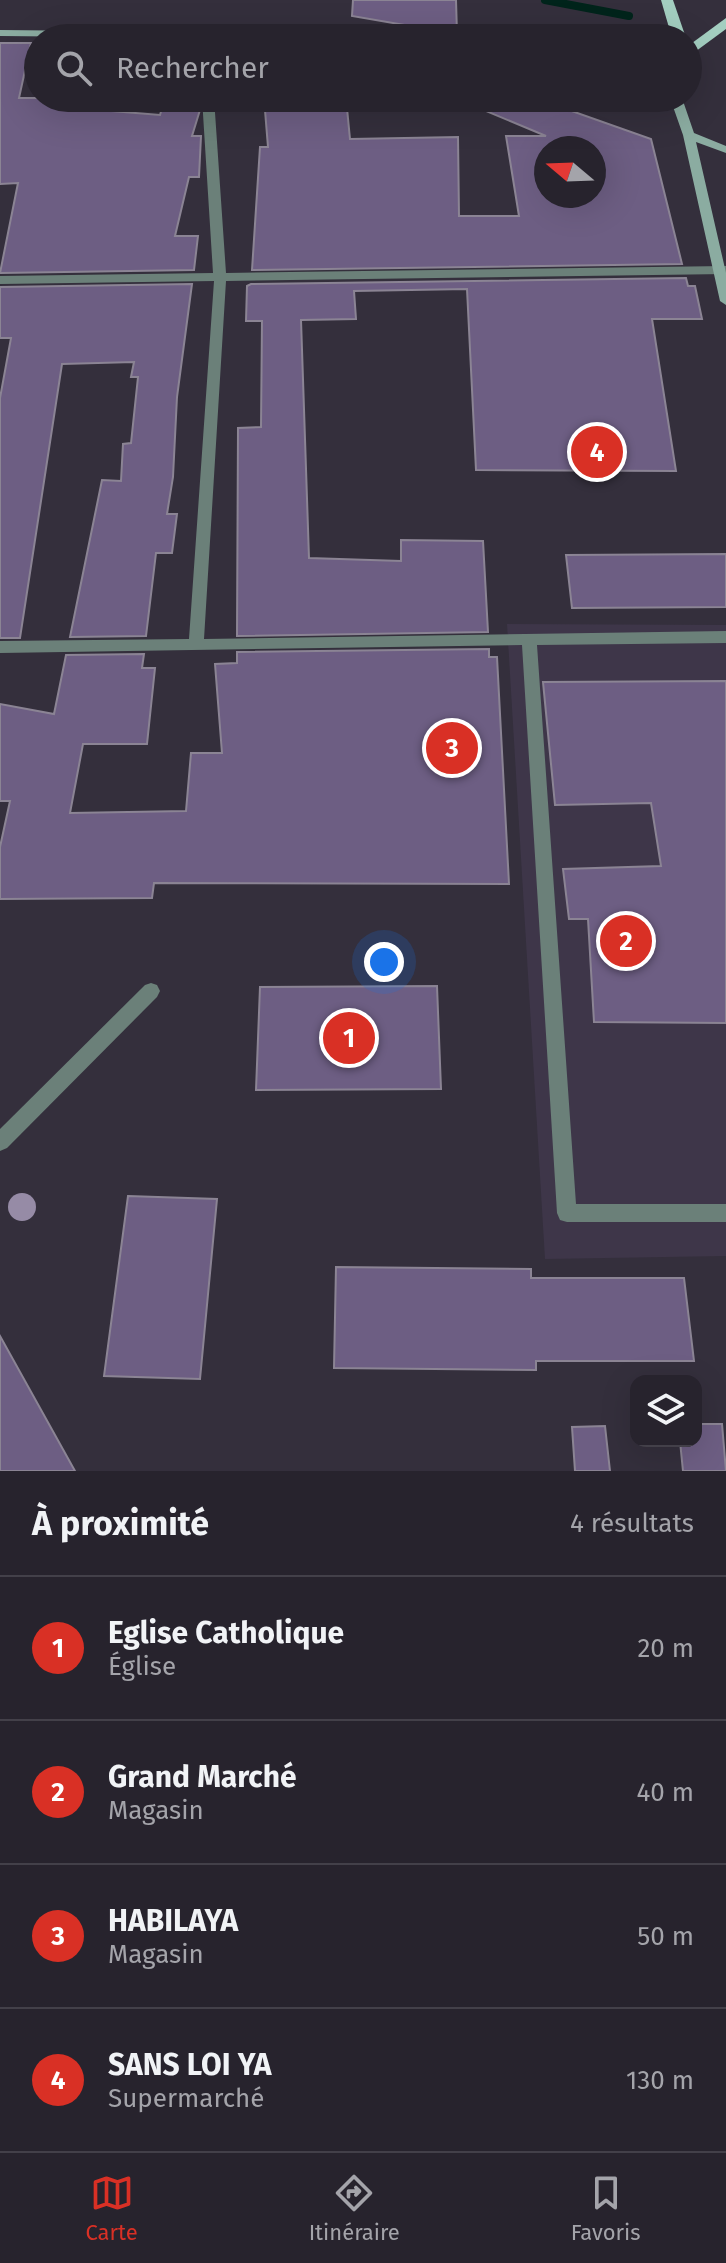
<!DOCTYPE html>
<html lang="fr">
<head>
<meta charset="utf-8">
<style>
	:root { --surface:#27232d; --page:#332f39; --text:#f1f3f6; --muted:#a4a4aa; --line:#434049; --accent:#d93025 }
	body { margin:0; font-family:"Fira Sans",sans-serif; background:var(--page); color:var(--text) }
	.controls { position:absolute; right:24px; bottom:24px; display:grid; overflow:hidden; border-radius:16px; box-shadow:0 8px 32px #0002 }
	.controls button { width:72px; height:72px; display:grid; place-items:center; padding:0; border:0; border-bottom:2px solid var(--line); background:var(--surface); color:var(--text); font:40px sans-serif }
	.compass { position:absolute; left:534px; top:136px; width:72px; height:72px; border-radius:50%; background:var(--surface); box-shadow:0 8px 32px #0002; rotate:289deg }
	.you { position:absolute; left:384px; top:962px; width:28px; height:28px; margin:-20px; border:6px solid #fff; border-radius:50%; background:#1a73e8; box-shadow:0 0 0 12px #1a73e833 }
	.badge { display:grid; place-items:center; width:52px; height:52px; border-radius:50%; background:var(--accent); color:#fff; font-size:26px; font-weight:700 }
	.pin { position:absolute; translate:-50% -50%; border:4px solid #fff; box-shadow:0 2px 8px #0006 }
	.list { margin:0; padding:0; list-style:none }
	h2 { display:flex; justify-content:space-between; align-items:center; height:104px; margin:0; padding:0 32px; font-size:34px }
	h2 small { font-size:26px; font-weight:400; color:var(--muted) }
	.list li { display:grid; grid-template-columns:52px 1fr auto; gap:24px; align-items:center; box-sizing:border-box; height:144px; padding:0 32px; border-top:2px solid var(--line) }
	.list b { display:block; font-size:30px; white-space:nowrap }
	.list p { margin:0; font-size:26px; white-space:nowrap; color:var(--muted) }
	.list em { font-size:26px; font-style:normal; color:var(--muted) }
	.icon { flex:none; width:44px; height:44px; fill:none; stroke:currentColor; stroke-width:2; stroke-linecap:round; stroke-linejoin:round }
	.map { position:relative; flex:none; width:726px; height:1471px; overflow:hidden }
	.search { position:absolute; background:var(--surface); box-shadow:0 8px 32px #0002; left:24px; right:24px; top:24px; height:88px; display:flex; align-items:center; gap:20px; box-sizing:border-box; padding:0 28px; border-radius:44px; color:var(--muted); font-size:30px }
	.sheet { height:680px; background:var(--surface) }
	nav { display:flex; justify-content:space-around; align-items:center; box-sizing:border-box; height:112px; border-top:2px solid var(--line); background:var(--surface); font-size:22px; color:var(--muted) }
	nav a { display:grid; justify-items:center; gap:4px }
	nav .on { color:var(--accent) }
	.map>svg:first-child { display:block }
	.built { fill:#3e3649 }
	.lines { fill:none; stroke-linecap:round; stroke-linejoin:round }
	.stream { stroke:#00241b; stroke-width:8 }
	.building { fill:#6d5e83; stroke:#8b8494; stroke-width:2; fill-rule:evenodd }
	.lane { fill:#6b8079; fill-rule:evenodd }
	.street { fill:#6b8079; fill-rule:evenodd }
	.secondary { fill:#8baca1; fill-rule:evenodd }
	.primary { fill:#a3cec0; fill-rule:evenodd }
	.tree { fill:#968ba6 }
</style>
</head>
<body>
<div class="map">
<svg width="726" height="1471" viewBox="0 0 726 1471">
	<rect width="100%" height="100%" fill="#342f3c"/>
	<!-- built -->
	<path class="built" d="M507 624 726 625V1256L545 1259Z"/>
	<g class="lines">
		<!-- stream -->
		<path class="stream" d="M545 0 629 16"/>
	</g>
	<!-- building -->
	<g class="building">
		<path d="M353 0H456L457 34 352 16Z"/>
		<path d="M0 43H31L19 98H77L75 108 160 115 165 98H199L200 110 192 136H201L199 177H189L175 236H198L194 270 0 273 18 183 0 184Z"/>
		<path d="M264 98H346L350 139 458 137 459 216H519L506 136H546L455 98H535L651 139 682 264 252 270 260 147H268ZM546 148H594V196H546Z"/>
		<path d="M686 278 688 286H695L702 319H652L676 471 476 470 467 289 354 291 356 319 301 320 309 558 401 561V540L483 541 488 632 237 636 238 428 261 427 262 321H246L247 286 251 284Z"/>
		<path d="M192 284 177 397 173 477 167 514H177L172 553H156L146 636 70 637 102 480 121 481 123 444 131 443 138 377H131L134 362 62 364 20 638H0V398L11 338H0V287Z"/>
		<path d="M726 554V607L572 608 566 555Z"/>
		<path d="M489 649V657H497L509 884 154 883 152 898 0 899V847L10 801H0V704L54 714 66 655 144 654 142 668H155L147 744H83L70 813 186 811 191 753H222L215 664 237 663V652Z"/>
		<path d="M726 681V1023L594 1022 588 919H569L563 869 661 866 651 803 555 805 543 682Z"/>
		<path d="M437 986 441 1089 256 1090 260 987Z"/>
		<path d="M128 1196 217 1199 200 1379 104 1376Z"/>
		<path d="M336 1267 531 1269V1278H684L694 1361H536V1370L334 1368Z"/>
		<path d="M0 1336 75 1471H0Z"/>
		<path d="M696 1424H722L726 1471H683L680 1441H696Z"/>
		<path d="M605 1426 610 1471H575L572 1427Z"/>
	</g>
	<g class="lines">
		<!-- lane -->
		<path class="lane" d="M151 983 157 985 160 991 157 997 7 1148 0 1151V1129L145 985Z"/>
		<!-- street -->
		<path class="street" d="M202 98H214L226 273 726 266V274L226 281 204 639 726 631V643L537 645 576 1204H726V1222H567L560 1220 557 1213 522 645 0 653V641L189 639 214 281 0 284V276L213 273Z"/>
		<!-- secondary -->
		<g class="secondary">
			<path d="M351 26 419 35 424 38H395L351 32 207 38 0 36V30L203 32Z"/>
			<path d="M670 98H682L694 133 726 146V153L696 142 726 273V305L720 301 683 135Z"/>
		</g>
		<!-- primary -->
		<g class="primary">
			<path d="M661 0H673L686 38H672Z"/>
			<path d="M726 18V29L688 57V46Z"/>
		</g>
	</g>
	<!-- trees -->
	<circle class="tree" cx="22" cy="1207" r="14"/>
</svg>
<div class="controls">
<button><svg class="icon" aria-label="layers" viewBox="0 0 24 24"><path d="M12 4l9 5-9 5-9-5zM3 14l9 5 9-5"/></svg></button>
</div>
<svg class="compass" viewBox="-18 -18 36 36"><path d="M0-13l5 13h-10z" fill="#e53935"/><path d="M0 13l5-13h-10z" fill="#a4a4aa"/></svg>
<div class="you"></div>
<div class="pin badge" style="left:349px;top:1038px">1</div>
<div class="pin badge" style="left:626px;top:941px">2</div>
<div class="pin badge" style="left:452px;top:748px">3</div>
<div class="pin badge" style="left:597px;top:452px">4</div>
<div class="search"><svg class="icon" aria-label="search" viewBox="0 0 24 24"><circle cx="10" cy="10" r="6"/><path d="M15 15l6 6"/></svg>Rechercher</div>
</div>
<section class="sheet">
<h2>À proximité<small>4 résultats</small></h2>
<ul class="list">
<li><span class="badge">1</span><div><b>Eglise Catholique</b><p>Église</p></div><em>20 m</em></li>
<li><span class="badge">2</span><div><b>Grand Marché</b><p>Magasin</p></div><em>40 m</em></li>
<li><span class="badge">3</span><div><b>HABILAYA</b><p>Magasin</p></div><em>50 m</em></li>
<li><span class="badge">4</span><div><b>SANS LOI YA</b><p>Supermarché</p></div><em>130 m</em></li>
</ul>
</section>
<nav>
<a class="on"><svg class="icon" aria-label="map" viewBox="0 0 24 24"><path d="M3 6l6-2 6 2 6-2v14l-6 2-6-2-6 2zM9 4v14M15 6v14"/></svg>Carte</a>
<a><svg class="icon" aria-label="directions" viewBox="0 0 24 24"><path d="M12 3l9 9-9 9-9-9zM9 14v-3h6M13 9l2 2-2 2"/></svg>Itinéraire</a>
<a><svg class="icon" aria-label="saved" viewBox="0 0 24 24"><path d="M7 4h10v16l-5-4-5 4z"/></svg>Favoris</a>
</nav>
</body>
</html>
